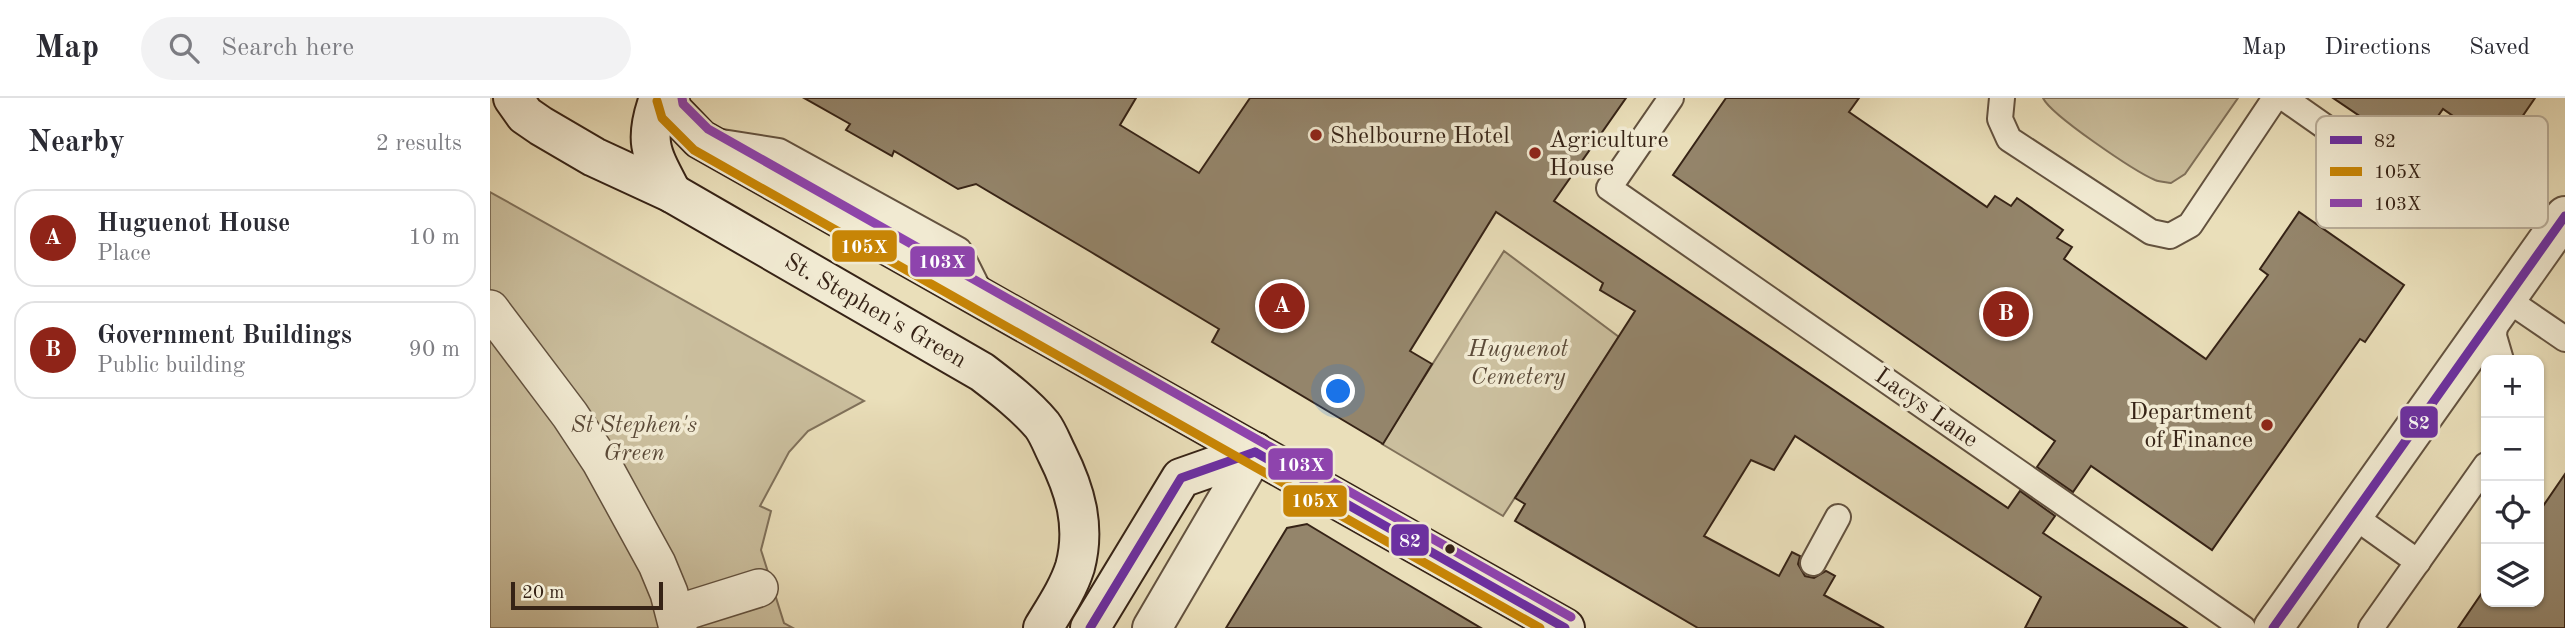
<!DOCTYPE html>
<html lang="en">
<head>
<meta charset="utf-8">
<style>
	:root { --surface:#fff; --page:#f2f2f3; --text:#2b2b33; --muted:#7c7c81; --line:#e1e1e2; --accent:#8f2418 }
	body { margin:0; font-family:"Old Standard TT",serif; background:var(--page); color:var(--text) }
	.controls { position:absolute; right:21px; bottom:21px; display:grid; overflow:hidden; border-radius:14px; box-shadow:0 2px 5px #0004 }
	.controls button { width:63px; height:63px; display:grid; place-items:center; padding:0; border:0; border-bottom:2px solid var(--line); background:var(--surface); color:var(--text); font:35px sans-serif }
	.scale { position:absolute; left:21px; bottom:18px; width:152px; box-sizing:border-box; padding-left:7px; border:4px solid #362316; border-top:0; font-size:19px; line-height:24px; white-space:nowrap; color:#362316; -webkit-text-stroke:5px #f1ead2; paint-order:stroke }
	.you { position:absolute; left:849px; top:294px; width:24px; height:24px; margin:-18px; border:5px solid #fff; border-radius:50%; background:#1a73e8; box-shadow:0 0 0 10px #1a73e833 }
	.badge { display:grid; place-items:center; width:46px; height:46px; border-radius:50%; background:var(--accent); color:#fff; font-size:23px; font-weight:700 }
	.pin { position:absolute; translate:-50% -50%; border:4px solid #fff; box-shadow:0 2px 7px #0006 }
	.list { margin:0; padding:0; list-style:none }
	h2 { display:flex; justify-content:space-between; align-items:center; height:91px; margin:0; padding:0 28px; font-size:30px }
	h2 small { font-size:23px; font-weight:400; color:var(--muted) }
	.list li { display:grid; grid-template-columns:46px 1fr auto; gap:21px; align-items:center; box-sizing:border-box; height:98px; margin:0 14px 14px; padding:0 14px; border:2px solid var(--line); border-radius:21px }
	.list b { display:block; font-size:26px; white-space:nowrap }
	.list p { margin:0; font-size:23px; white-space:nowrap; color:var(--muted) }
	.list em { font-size:23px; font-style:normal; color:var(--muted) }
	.icon { flex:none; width:38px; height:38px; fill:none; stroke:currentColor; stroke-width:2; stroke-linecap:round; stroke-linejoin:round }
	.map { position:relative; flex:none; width:2075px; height:530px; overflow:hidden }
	header { display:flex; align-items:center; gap:42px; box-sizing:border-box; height:98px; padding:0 35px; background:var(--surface); border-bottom:2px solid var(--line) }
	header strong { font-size:33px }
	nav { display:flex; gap:38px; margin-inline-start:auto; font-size:24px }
	.search { width:490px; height:63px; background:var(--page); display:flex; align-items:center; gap:18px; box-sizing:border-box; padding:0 24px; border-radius:38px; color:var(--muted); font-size:26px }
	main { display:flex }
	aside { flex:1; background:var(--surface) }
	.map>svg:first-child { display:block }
	.green { fill:#cbbf9e; stroke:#80715a; stroke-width:2 }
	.building { fill:#94856b; stroke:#362316; stroke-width:2 }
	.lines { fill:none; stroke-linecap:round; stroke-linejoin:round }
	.service-casing { stroke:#63523f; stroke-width:28 }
	.pedestrian-casing { stroke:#63523f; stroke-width:40 }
	.minor-casing { stroke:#63523f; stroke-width:42 }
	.tertiary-casing { stroke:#63523f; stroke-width:42 }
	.secondary-casing { stroke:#362316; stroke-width:42 }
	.service { stroke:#f1ead2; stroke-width:24 }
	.pedestrian { stroke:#f1ead2; stroke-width:37 }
	.minor { stroke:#f1ead2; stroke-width:38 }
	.tertiary { stroke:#f1ead2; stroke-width:38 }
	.secondary { stroke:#f1ead2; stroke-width:38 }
	.bus-1-casing { stroke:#f1ead2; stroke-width:14 }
	.bus-2-casing { stroke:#f1ead2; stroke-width:14 }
	.bus-3-casing { stroke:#f1ead2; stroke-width:14 }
	.bus-1 { stroke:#6c30a1; stroke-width:9 }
	.bus-2 { stroke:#c78506; stroke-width:9 }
	.bus-3 { stroke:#8e44ad; stroke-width:9 }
	.poi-dot { fill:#8f2418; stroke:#f1ead2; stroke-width:2.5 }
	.bus-dot { fill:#362316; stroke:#f1ead2; stroke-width:2.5 }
	.labels { text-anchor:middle; stroke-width:7; stroke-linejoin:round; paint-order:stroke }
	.poi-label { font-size:24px; fill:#362316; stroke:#f1ead2; text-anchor:start }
	.street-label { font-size:24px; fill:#362316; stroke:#f1ead2 }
	.park-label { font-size:24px; font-style:italic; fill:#5b4a38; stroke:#f1ead2 }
	.key { fill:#f1ead2; stroke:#b9ae9a; stroke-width:2 }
	.key-label { font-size:19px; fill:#362316 }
	.line-badge { stroke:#f1ead2; stroke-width:2.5 }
	.badge-label { font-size:19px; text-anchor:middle; font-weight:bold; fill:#fff }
</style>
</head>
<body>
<header>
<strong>Map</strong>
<div class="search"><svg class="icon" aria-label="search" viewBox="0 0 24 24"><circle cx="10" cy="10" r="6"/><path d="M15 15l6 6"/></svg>Search here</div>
<nav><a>Map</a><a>Directions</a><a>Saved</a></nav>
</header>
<main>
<aside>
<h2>Nearby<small>2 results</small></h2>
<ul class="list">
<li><span class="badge">A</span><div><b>Huguenot House</b><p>Place</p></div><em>10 m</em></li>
<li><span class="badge">B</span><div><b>Government Buildings</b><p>Public building</p></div><em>90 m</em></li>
</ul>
</aside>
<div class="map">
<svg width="2075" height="530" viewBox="0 0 2075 530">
	<rect width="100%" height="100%" fill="#eadfba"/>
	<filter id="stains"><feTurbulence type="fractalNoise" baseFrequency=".00286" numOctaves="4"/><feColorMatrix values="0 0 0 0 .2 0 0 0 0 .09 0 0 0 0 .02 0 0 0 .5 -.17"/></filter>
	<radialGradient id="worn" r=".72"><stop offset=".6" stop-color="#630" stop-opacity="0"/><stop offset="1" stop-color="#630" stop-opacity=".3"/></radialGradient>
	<!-- green -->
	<g class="green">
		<path d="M1553 0H1748L1695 76 1681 85C1675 84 1670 84 1665 82 1644 73 1561 17 1553 0Z"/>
		<path d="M0 94 374 303 318 333 299 354 270 408 281 413 271 452 294 525 303 530H0Z"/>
		<path d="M1014 153 1129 239 1013 418 892 346Z"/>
	</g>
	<!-- building -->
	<g class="building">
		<path d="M314 0H646L630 27 709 75 760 0H1136L1064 103 1518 410 1530 393 1565 418 1553 435 1697 530H1535L1551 499 1305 338 1284 372 1261 362 1214 438 1289 478 1302 454 1310 458 1308 466 1315 478 1324 480 1336 473 1345 478 1334 497 1394 530H1208L1025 423 1035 406 1025 400 1145 213 1110 192 1113 185 1006 114 920 253 942 266 893 346 722 244 729 231 601 154 486 86 468 91 404 53 402 58 356 32 360 26Z"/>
		<path d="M1236 0H1369L1359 14 1497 109 1505 98 1521 108 1527 100 1573 132 1567 140 1582 149 1574 161 1716 261 1778 177 1770 171 1809 114 1914 187 1875 244 1870 241 1722 452 1601 368 1583 394 1547 369 1565 343 1183 77Z"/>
		<path d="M1843 0H2045L2010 51 1953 11 1923 54Z"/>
		<path d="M2075 376V530H1968L1996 489V504H2049V414Z"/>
		<path d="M817 426 895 473 991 530H736L797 430Z"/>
	</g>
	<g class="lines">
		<defs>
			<g id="service">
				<path d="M1181 0 1119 90 1753 530"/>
				<path d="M1512 0 1510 21 1519 41 1661 134 1680 138 1700 127 1785 0"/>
				<path d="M1794 0 1958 115"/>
				<path d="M232 44 289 53 469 152 493 200"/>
				<path d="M2015 200 2075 241"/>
				<path d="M2006 214 2004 238 2011 262"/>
				<path d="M1862 417 1928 464"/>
				<path d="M1323 465 1348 419"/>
				<path d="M1881 530 1996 367"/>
			</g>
			<g id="pedestrian">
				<path d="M0 211 80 317 111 364 167 466 179 495 188 530"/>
				<path d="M186 516 269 490"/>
			</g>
			<path id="minor" d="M662 530 765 354"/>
			<path id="tertiary" d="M1783 530 2075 118"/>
			<g id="secondary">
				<path d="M23 0 35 17 51 28 104 59 182 95 492 274C513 290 535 307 552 327 558 335 562 346 567 356 585 392 596 428 585 469 578 491 565 510 553 530"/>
				<path d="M169 0C153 44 161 55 182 95"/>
				<path d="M179 0 182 12 210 41 1075 530"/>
				<path d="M600 530 691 380 765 354"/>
			</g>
		</defs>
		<!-- service casing -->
		<use href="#service" class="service-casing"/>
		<!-- pedestrian casing -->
		<use href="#pedestrian" class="pedestrian-casing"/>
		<!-- minor casing -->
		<use href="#minor" class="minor-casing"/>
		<!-- tertiary casing -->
		<use href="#tertiary" class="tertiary-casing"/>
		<!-- secondary casing -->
		<use href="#secondary" class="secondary-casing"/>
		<!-- service -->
		<use href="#service" class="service"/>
		<!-- pedestrian -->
		<use href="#pedestrian" class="pedestrian"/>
		<!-- minor -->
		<use href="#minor" class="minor"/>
		<!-- tertiary -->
		<use href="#tertiary" class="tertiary"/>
		<!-- secondary -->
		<use href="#secondary" class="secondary"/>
		<defs>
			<g id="bus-1">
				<path d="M765 354 1075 530"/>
				<path d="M600 530 691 380 765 354"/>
				<path d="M1783 530 2075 118"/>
			</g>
			<path id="bus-2" d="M167 3 172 20 204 52 1050 530"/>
			<path id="bus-3" d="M192 0 193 6 218 31 1081 519"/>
		</defs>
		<!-- bus-1 casing -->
		<use href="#bus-1" class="bus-1-casing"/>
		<!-- bus-2 casing -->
		<use href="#bus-2" class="bus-2-casing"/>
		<!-- bus-3 casing -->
		<use href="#bus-3" class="bus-3-casing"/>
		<!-- bus-1 -->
		<use href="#bus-1" class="bus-1"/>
		<!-- bus-2 -->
		<use href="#bus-2" class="bus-2"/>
		<!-- bus-3 -->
		<use href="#bus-3" class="bus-3"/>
	</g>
	<!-- markers -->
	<g class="poi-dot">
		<circle cx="826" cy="37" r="7"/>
		<circle cx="1045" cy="55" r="7"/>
		<circle cx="1777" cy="327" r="7"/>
	</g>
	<circle class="bus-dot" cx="960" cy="451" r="6"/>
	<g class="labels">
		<!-- poi labels -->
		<g class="poi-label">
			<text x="840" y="45">Shelbourne Hotel</text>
			<text x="1059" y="49">Agriculture<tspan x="1059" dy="28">House</tspan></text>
			<text x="1763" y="321" text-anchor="end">Department<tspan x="1763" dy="28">of Finance</tspan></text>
		</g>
		<!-- street labels -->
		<g class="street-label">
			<text transform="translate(386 212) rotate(30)" y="8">St. Stephen's Green</text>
			<text transform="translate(1437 309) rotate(35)" y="8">Lacys Lane</text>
		</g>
		<!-- park labels -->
		<g class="park-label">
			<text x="1028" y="258">Huguenot<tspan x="1028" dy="28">Cemetery</tspan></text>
			<text x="144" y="334">St Stephen's<tspan x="144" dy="28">Green</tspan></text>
		</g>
	</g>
	<!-- legend -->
	<rect x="1826" y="18" width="232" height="112" rx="10" class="key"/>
	<rect x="1840" y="38" width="32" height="8" fill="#6c30a1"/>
	<rect x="1840" y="69" width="32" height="9" fill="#c78506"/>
	<rect x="1840" y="101" width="32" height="8" fill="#8e44ad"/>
	<g class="key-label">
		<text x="1884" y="49">82</text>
		<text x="1884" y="80">105X</text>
		<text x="1884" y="112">103X</text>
	</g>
	<g class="line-badge">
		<rect x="341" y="131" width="67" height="34" rx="7" fill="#c78506"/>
		<rect x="419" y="147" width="67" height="33" rx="7" fill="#8e44ad"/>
		<rect x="1909" y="307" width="40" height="34" rx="7" fill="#6c30a1"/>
		<rect x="777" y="349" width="67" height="34" rx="7" fill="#8e44ad"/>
		<rect x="792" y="386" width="66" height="34" rx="7" fill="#c78506"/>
		<rect x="900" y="425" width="40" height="34" rx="7" fill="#6c30a1"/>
	</g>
	<g class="badge-label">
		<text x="374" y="155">105X</text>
		<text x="452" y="170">103X</text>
		<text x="1929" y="331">82</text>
		<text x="811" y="373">103X</text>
		<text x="825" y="409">105X</text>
		<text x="920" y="449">82</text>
	</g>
	<rect width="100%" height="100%" filter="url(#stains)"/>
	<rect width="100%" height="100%" fill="url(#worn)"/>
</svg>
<div class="controls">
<button>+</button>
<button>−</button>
<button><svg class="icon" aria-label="locate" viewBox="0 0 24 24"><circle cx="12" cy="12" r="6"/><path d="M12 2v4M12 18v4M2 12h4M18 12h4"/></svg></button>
<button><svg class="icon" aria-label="layers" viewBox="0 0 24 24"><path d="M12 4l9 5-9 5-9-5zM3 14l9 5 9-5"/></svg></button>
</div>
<div class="scale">20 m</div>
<div class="you"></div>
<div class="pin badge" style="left:792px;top:208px">A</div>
<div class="pin badge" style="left:1516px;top:216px">B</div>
</div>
</main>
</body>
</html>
